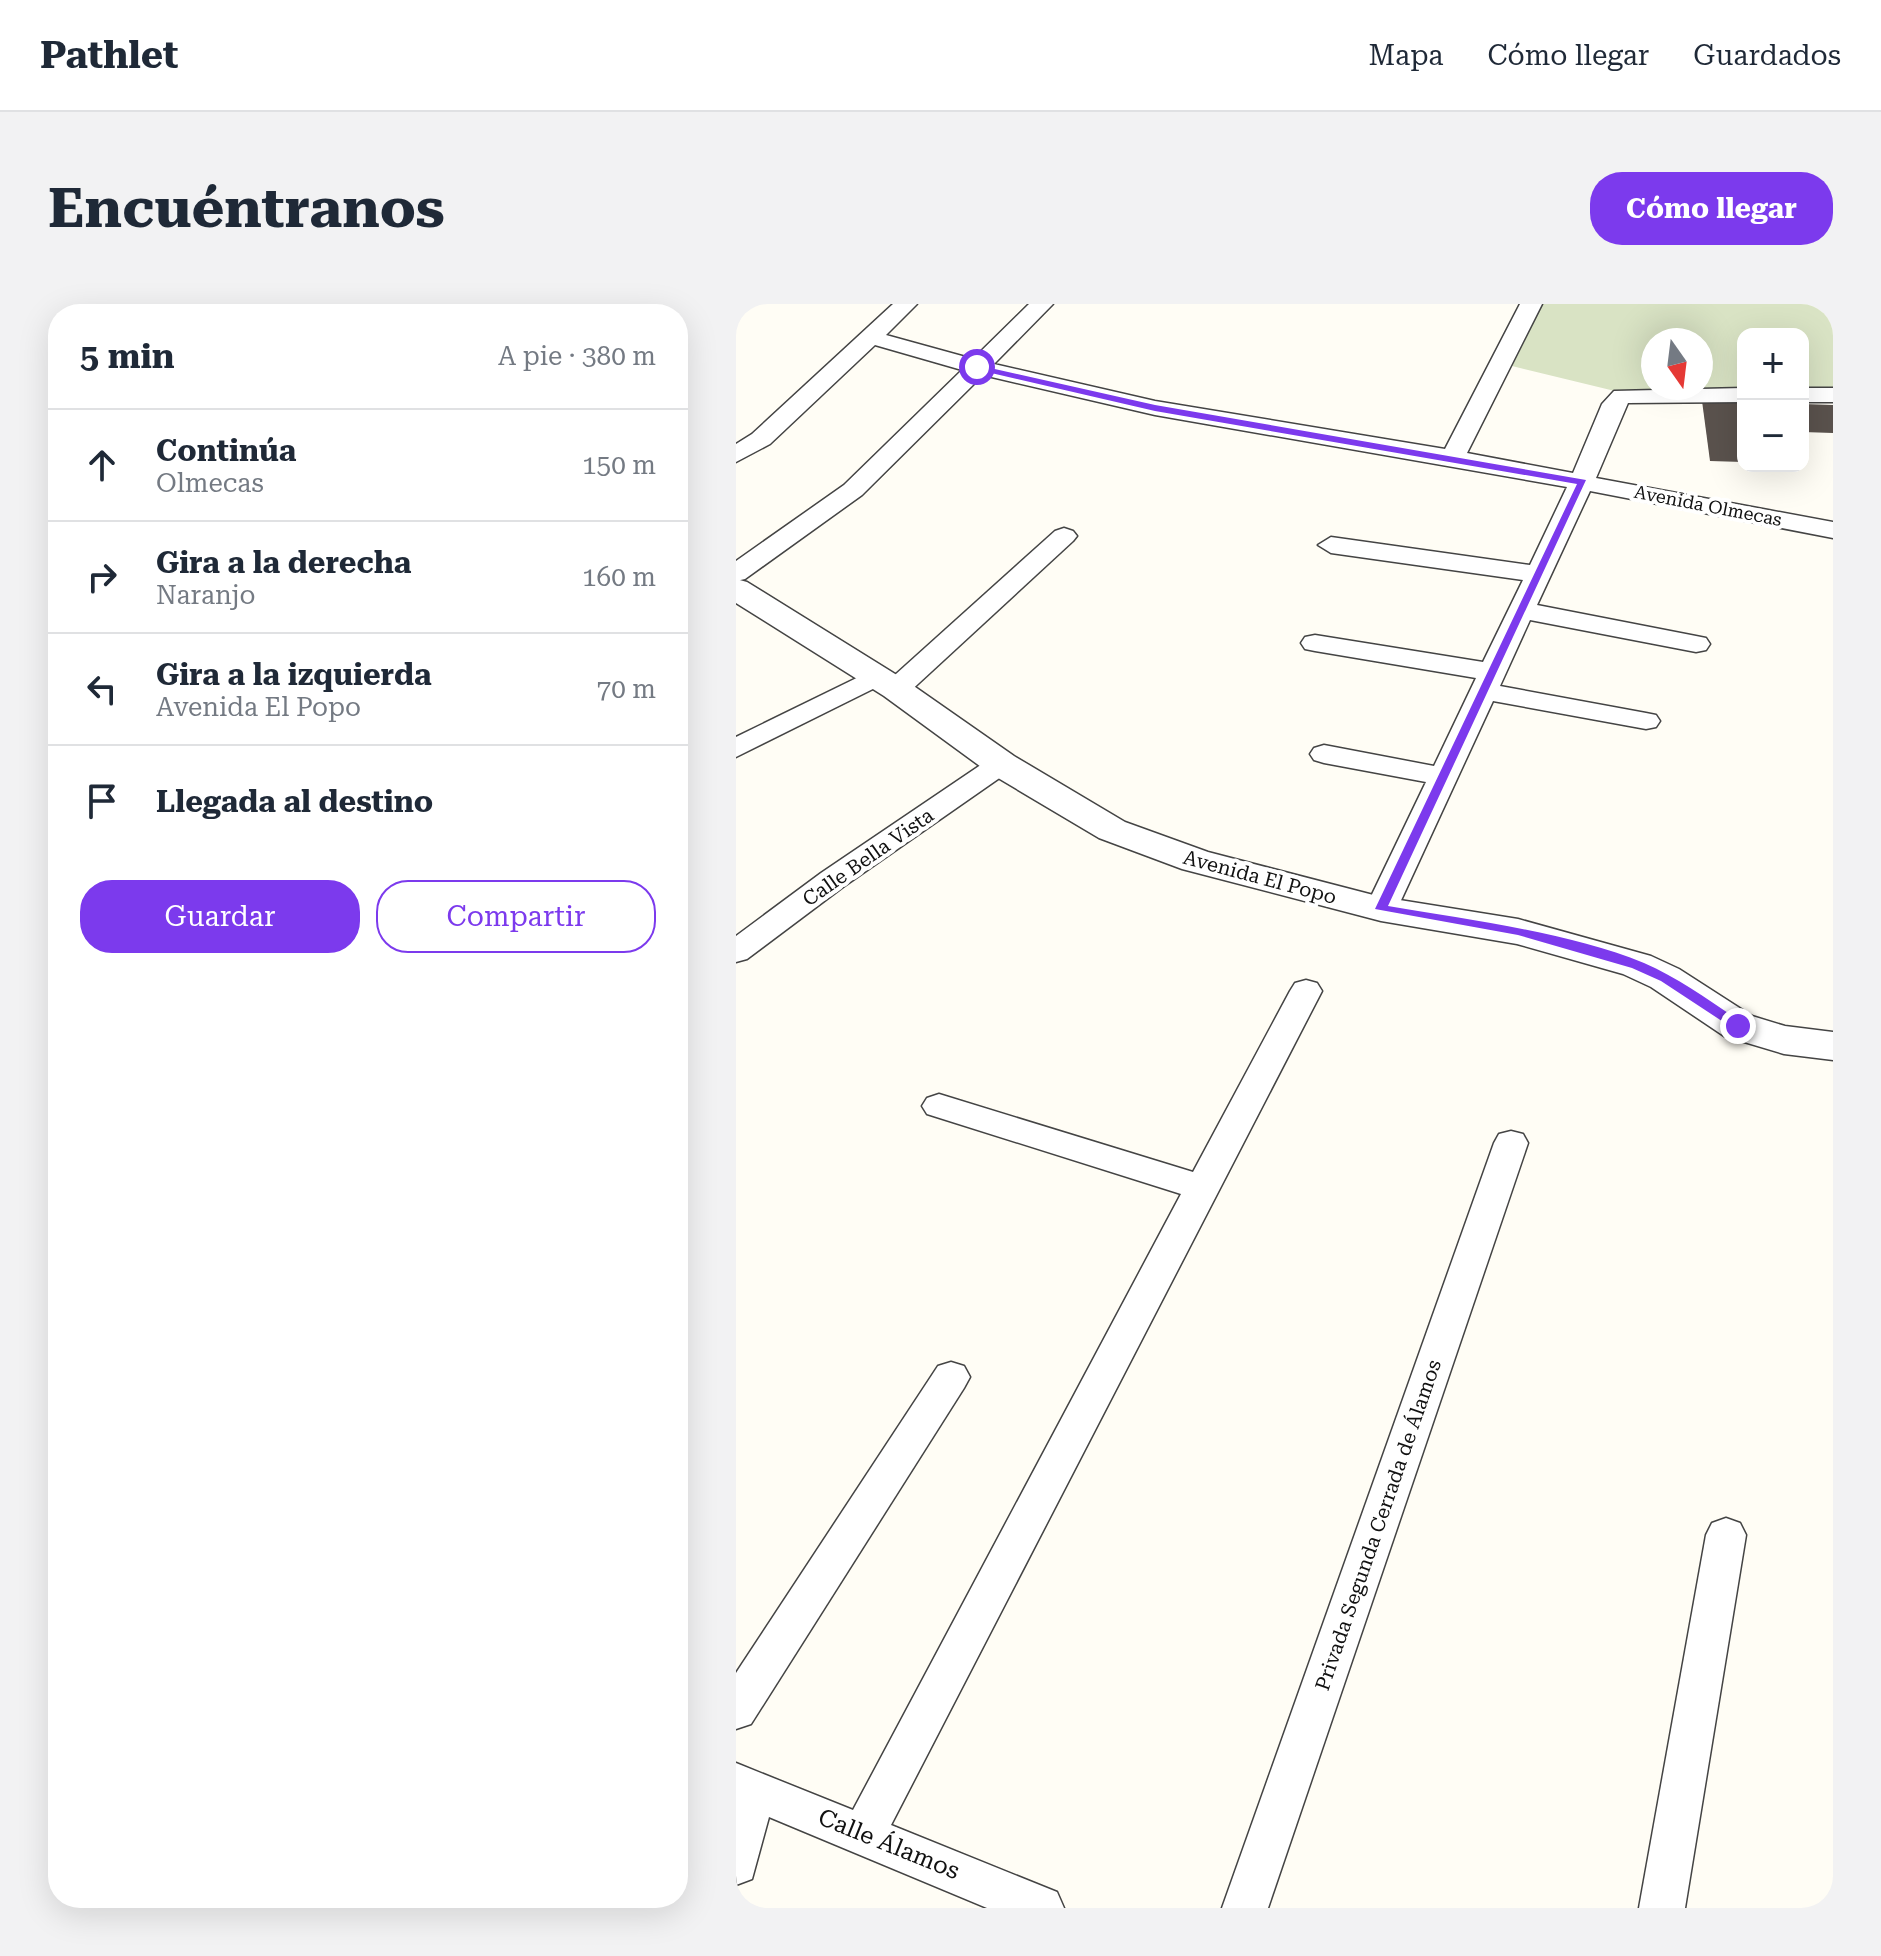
<!DOCTYPE html>
<html lang="es">
<head>
<meta charset="utf-8">
<style>
	:root { --surface:#fff; --page:#f2f2f3; --text:#1f2937; --muted:#747a83; --line:#e0e1e3; --accent:#7c3aed }
	body { margin:0; font-family:"Roboto Serif",serif; background:var(--page); color:var(--text) }
	.controls { position:absolute; right:24px; top:24px; display:grid; overflow:hidden; border-radius:16px; box-shadow:0 8px 32px #0002 }
	.controls button { width:72px; height:72px; display:grid; place-items:center; padding:0; border:0; border-bottom:2px solid var(--line); background:var(--surface); color:var(--text); font:40px sans-serif }
	.compass { position:absolute; left:905px; top:24px; width:72px; height:72px; border-radius:50%; background:var(--surface); box-shadow:0 8px 32px #0002; rotate:166deg }
	.stop { position:absolute; width:24px; height:24px; margin:-18px; border:6px solid #7c3aed; border-radius:50%; background:#fff }
	.stop.end { background:#7c3aed; border-color:#fff; box-shadow:0 2px 8px #0008 }
	.list { margin:0; padding:0; list-style:none }
	h2 { display:flex; justify-content:space-between; align-items:center; height:104px; margin:0; padding:0 32px; font-size:34px }
	h2 small { font-size:26px; font-weight:400; color:var(--muted) }
	.list li { display:grid; grid-template-columns:52px 1fr auto; gap:24px; align-items:center; box-sizing:border-box; height:112px; padding:0 32px; border-top:2px solid var(--line) }
	.list b { display:block; font-size:30px; white-space:nowrap }
	.list p { margin:0; font-size:26px; white-space:nowrap; color:var(--muted) }
	.list em { font-size:26px; font-style:normal; color:var(--muted) }
	.actions { display:flex; gap:16px; padding:24px 32px }
	.actions a { flex:1; padding:18px 0; border:2px solid var(--accent); border-radius:32px; text-align:center; font-size:28px; color:var(--accent) }
	.actions .main { background:var(--accent); color:#fff }
	.icon { flex:none; width:44px; height:44px; fill:none; stroke:currentColor; stroke-width:2; stroke-linecap:round; stroke-linejoin:round }
	.map { position:relative; flex:none; width:1097px; height:1604px; overflow:hidden; border-radius:32px }
	header { display:flex; align-items:center; gap:48px; box-sizing:border-box; height:112px; padding:0 40px; background:var(--surface); border-bottom:2px solid var(--line) }
	header strong { font-size:38px }
	nav { display:flex; gap:44px; margin-inline-start:auto; font-size:28px }
	.intro { display:flex; align-items:center; justify-content:space-between; box-sizing:border-box; height:192px; padding:0 48px }
	h1 { margin:0; font-size:56px }
	.button { padding:20px 36px; border-radius:32px; background:var(--accent); color:#fff; font-size:28px; font-weight:700 }
	main { display:flex; gap:48px; padding:0 48px }
	aside { flex:1; background:var(--surface); border-radius:32px; box-shadow:0 8px 32px #0002 }
	.map>svg:first-child { display:block }
	.cemetery { fill:#d9e3c4; fill-rule:evenodd }
	.building { fill:#5a524d }
	.lines { fill:none; stroke-linecap:round; stroke-linejoin:round }
	.minor-casing { stroke:#444; stroke-width:3 }
	.tertiary-casing { stroke:#444; stroke-width:3 }
	.minor { fill:#fff; fill-rule:evenodd }
	.tertiary { fill:#fff; fill-rule:evenodd }
	.route { fill:#7c3aed }
	.labels { text-anchor:middle; stroke-width:8; stroke-linejoin:round; paint-order:stroke }
	.far-street-label { font-size:18px; fill:#111; stroke:#fff }
	.street-label { font-size:20px; fill:#111; stroke:#fff }
	.near-street-label { font-size:24px; fill:#111; stroke:#fff }
</style>
</head>
<body>
<header>
<strong>Pathlet</strong>
<nav><a>Mapa</a><a>Cómo llegar</a><a>Guardados</a></nav>
</header>
<div class="intro"><h1>Encuéntranos</h1><a class="button">Cómo llegar</a></div>
<main>
<aside>
<h2>5 min<small>A pie · 380 m</small></h2>
<ul class="list">
<li><svg class="icon" aria-label="ahead" viewBox="0 0 24 24"><path d="M12 20V5M6 11l6-6 6 6"/></svg><div><b>Continúa</b><p>Olmecas</p></div><em>150 m</em></li>
<li><svg class="icon" aria-label="right" viewBox="0 0 24 24"><path d="M7 20v-9h11M14 6l5 5-5 5"/></svg><div><b>Gira a la derecha</b><p>Naranjo</p></div><em>160 m</em></li>
<li><svg class="icon" aria-label="left" viewBox="0 0 24 24"><path d="M17 20v-9H6M10 6l-5 5 5 5"/></svg><div><b>Gira a la izquierda</b><p>Avenida El Popo</p></div><em>70 m</em></li>
<li><svg class="icon" aria-label="arrive" viewBox="0 0 24 24"><path d="M6 21V4h12l-3 4 3 4H6"/></svg><div><b>Llegada al destino</b></div></li>
</ul>
<div class="actions"><a class="main">Guardar</a><a>Compartir</a></div>
</aside>
<div class="map">
<svg width="1097" height="1604" viewBox="0 0 1097 1604">
	<rect width="100%" height="100%" fill="#fffdf5"/>
	<!-- cemetery -->
	<path class="cemetery" d="M803 0H1097V87H1067V30H1007V88L887 89 776 62ZM917 36H965V84H917Z"/>
	<!-- building -->
	<g class="building">
		<path d="M966 97 1007 98V158L974 157Z"/>
		<path d="M1067 100 1097 101V129L1067 128Z"/>
	</g>
	<g class="lines">
		<defs>
			<g id="minor">
				<path d="M157 0H181L150 31 237 55 293 0H317L258 60 419 97 709 145 784 0H806L731 149 837 169 866 100 878 87 1007 84V98L892 99 860 174 1097 218V234L854 187 801 301 960 332 970 334 974 340 970 346 960 348 794 316 764 382 910 409 920 411 924 417 920 423 910 425 757 397 661 605 656 612 645 615 634 612 629 605 690 478 588 459 578 456 574 450 578 444 588 441 698 462 740 374 579 347 569 345 565 339 569 333 579 331 747 358 787 276 595 249 582 241 595 233 794 261 831 183 419 111 247 71 126 191 9 275 0 277V257L108 181 226 66 139 41 34 140 0 158V140L16 130Z"/>
				<rect x="1067" y="84" width="30" height="14"/>
				<path d="M328 224 337 227 341 232 337 237 170 391H150L146 385 150 379 319 227Z"/>
				<path d="M139 365 149 367 153 373 149 379 0 453V433Z"/>
				<path d="M265 451 275 454 279 460 275 466 107 583 11 655 0 658V632L85 569 255 454Z"/>
				<path d="M570 676 581 679 586 687 155 1521 321 1588 328 1604H251L33 1513 16 1575 0 1581V1459L117 1506 445 890 191 810 186 802 191 794 203 790 457 868 554 687 559 679Z"/>
				<path d="M775 827 787 830 792 839 532 1604H486L758 839 763 830Z"/>
				<path d="M215 1058 228 1062 234 1073 228 1084 15 1420 0 1425V1369L202 1062Z"/>
				<path d="M990 1214 1004 1219 1010 1231 949 1604H903L970 1231 976 1219Z"/>
			</g>
			<path id="tertiary" d="M0 275 11 278 172 378 278 452 389 518 472 548 645 593 782 615 915 652 943 665 1016 712 1049 722 1097 728V756L1048 750 988 732 915 683 887 670 781 640 645 617 446 565 363 534 252 468 148 392 0 299Z"/>
		</defs>
		<!-- minor casing -->
		<use href="#minor" class="minor-casing"/>
		<!-- tertiary casing -->
		<use href="#tertiary" class="tertiary-casing"/>
		<!-- minor -->
		<use href="#minor" class="minor"/>
		<!-- tertiary -->
		<use href="#tertiary" class="tertiary"/>
	</g>
	<!-- route -->
	<path class="route" d="M241 61 419 101 850 176 652 602C733 616 832 628 908 659 943 674 975 698 1007 719V725H998L925 677 896 664 782 631 639 605 841 180 419 107 238 65Z"/>
	<g class="labels">
		<!-- far-street labels -->
		<g class="far-street-label">
			<text transform="translate(972 202) rotate(11)" y="6">Avenida Olmecas</text>
		</g>
		<!-- street labels -->
		<g class="street-label">
			<text transform="translate(132 553) rotate(-35)" y="7">Calle Bella Vista</text>
			<text transform="translate(524 573) rotate(15)" y="7">Avenida El Popo</text>
			<text transform="translate(642 1221) rotate(-71)" y="7">Privada Segunda Cerrada de Álamos</text>
		</g>
		<!-- near-street labels -->
		<g class="near-street-label">
			<text transform="translate(153 1540) rotate(22)" y="8">Calle Álamos</text>
		</g>
	</g>
</svg>
<div class="controls">
<button>+</button>
<button>−</button>
</div>
<svg class="compass" viewBox="-18 -18 36 36"><path d="M0-13l5 13h-10z" fill="#e53935"/><path d="M0 13l5-13h-10z" fill="#747a83"/></svg>
<div class="stop" style="left:241px;top:63px"></div>
<div class="stop end" style="left:1002px;top:722px"></div>
</div>
</main>
</body>
</html>
